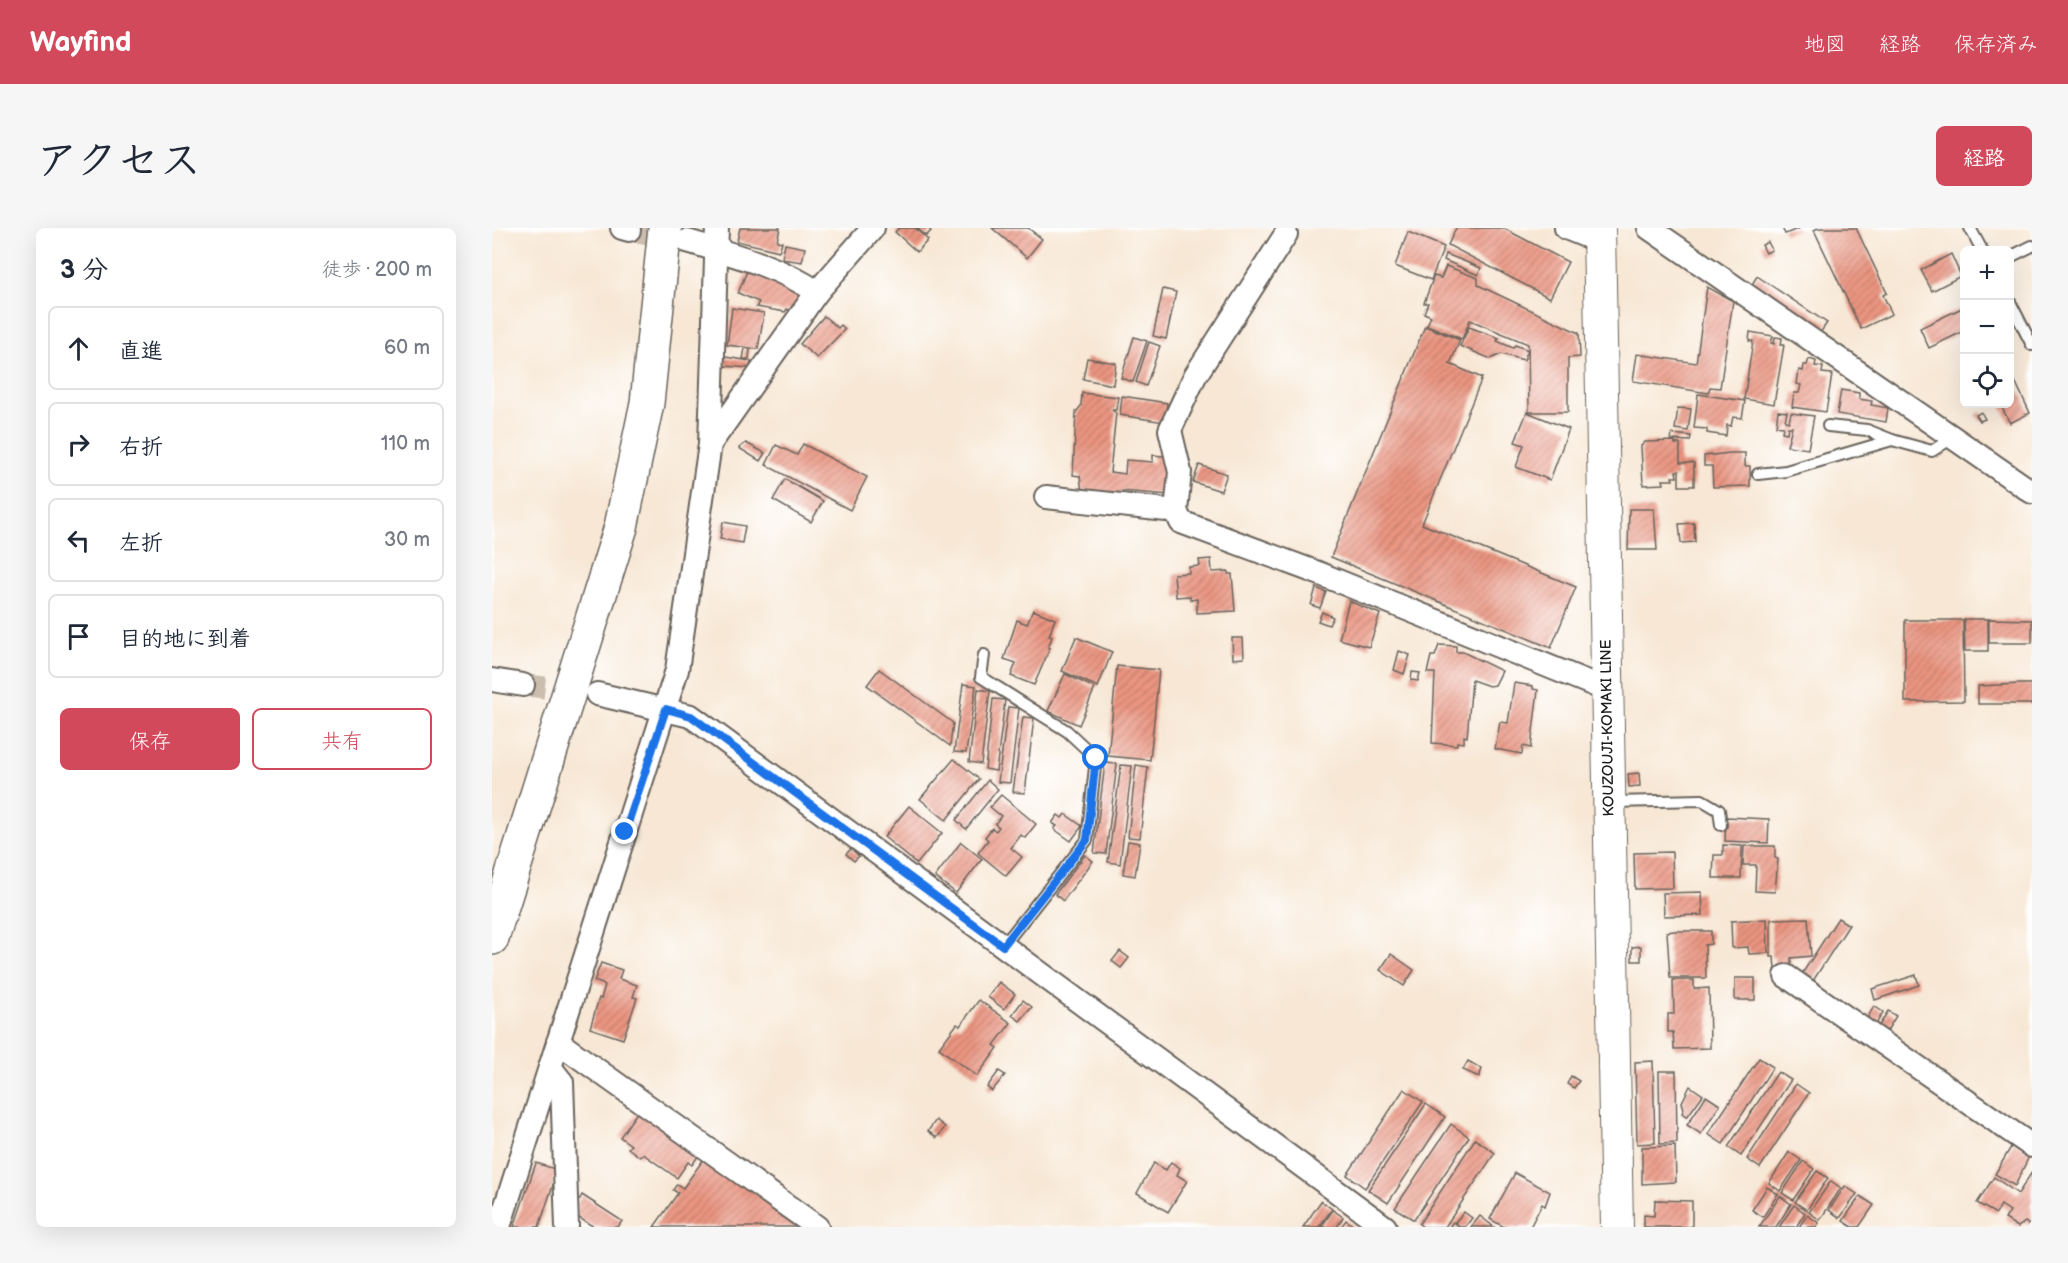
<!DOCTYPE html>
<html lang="ja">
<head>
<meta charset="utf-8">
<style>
	:root { --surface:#fff; --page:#f6f6f7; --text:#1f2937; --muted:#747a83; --line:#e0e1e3; --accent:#d1495b }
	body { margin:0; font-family:"Balsamiq Sans","Klee One",sans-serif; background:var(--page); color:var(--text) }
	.controls { position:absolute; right:18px; top:18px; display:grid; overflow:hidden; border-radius:9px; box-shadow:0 6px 24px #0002 }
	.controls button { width:54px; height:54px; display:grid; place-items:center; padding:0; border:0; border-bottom:2px solid var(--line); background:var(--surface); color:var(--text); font:30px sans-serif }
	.stop { position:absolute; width:18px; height:18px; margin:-14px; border:4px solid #1a73e8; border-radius:50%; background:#fff }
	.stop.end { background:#1a73e8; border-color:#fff; box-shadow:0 2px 6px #0008 }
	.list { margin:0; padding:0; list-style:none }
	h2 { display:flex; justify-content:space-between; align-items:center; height:78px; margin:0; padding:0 24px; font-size:26px }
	h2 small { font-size:20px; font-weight:400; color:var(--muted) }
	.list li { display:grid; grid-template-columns:39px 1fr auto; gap:18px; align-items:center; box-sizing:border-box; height:84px; margin:0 12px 12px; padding:0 12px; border:2px solid var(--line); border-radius:9px }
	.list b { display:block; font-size:22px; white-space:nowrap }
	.list em { font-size:20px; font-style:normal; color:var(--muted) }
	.actions { display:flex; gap:12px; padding:18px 24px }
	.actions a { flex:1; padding:14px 0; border:2px solid var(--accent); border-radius:9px; text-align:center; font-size:21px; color:var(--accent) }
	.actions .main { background:var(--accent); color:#fff }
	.icon { flex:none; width:33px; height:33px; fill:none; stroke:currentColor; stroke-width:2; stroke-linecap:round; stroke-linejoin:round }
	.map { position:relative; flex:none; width:1540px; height:999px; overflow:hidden; border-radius:9px }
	header { display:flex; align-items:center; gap:36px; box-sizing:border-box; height:84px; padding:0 30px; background:var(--accent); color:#fff }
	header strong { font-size:28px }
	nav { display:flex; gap:33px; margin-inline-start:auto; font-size:21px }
	.intro { display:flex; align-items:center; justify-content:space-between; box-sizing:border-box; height:144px; padding:0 36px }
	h1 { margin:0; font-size:42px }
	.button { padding:15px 27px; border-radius:9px; background:var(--accent); color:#fff; font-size:21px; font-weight:700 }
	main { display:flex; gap:36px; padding:0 36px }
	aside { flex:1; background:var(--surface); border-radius:9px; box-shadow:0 6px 24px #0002 }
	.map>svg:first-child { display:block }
	.building { fill:url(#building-hatch) }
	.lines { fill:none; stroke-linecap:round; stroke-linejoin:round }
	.minor-tunnel { stroke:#cbbeaf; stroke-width:22; stroke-dasharray:22 11; stroke-linecap:butt }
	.service-casing { stroke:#69635c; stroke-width:14 }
	.minor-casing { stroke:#69635c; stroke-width:26 }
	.secondary-casing { stroke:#69635c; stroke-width:34 }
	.motorway-casing { stroke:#69635c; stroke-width:36 }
	.service { stroke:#fff; stroke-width:10 }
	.minor { stroke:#fff; stroke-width:22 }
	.secondary { stroke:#fff; stroke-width:32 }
	.motorway { stroke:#fff; stroke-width:33 }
	.route { stroke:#1a73e8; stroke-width:8 }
	.labels { text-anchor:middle; stroke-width:6; stroke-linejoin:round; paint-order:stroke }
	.street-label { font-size:15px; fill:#1c1c1c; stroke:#fff }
</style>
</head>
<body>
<header>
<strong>Wayfind</strong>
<nav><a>地図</a><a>経路</a><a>保存済み</a></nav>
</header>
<div class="intro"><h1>アクセス</h1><a class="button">経路</a></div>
<main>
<aside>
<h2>3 分<small>徒歩 · 200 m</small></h2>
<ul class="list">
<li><svg class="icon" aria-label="ahead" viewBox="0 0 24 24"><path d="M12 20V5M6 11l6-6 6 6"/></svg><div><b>直進</b></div><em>60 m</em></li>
<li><svg class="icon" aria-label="right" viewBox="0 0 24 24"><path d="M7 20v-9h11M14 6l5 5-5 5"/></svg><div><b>右折</b></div><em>110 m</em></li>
<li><svg class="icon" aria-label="left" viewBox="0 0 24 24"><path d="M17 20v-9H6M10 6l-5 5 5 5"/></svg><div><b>左折</b></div><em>30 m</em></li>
<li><svg class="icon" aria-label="arrive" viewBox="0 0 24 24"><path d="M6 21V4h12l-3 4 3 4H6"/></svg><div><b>目的地に到着</b></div></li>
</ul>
<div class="actions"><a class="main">保存</a><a>共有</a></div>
</aside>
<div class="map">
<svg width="1540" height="999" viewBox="0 0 1540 999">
	<defs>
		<pattern id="building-hatch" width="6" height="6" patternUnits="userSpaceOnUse" patternTransform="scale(1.5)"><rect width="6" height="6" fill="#eb9581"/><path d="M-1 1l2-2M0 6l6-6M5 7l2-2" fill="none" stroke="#be7969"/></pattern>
	</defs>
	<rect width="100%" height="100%" fill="#fff"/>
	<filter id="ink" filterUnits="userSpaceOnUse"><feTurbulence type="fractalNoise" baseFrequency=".0167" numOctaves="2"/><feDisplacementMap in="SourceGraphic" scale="12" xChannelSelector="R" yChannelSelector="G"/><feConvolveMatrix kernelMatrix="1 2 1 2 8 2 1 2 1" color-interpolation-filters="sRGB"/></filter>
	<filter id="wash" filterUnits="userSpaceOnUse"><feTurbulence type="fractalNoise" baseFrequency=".008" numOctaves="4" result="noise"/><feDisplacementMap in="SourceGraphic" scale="24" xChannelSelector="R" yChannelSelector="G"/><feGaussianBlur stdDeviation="1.35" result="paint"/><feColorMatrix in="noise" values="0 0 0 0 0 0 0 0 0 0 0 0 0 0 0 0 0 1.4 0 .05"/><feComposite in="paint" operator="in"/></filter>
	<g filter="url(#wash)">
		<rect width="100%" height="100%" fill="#f7e7d4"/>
		<g id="blocks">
			<!-- building -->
			<g class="building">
				<path d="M248 0H288L285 13 290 14 287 23 245 13Z"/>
				<path d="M407 0H423L436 12 425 24 403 4Z"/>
				<path d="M425 0H436L439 3 434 8Z"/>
				<path d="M500 0H536L550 11 535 30Z"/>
				<path d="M964 0H1011L1076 34 1058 70 956 17Z"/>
				<path d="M1290 0H1308L1293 6Z"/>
				<path d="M1326 0H1364L1395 65 1391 67 1400 86 1369 101 1322 2Z"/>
				<path d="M916 4 952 19 939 52 903 38Z"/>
				<path d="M1276 14 1280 22 1274 25 1270 17Z"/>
				<path d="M293 16 313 20 310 34 290 31Z"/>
				<path d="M954 26 989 40 986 47 952 32Z"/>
				<path d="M1459 26 1469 48 1440 63 1429 42Z"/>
				<path d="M954 38 986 50V57L1087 105 1088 129 1076 130V184H1037L1036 116 978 92 970 111 935 97 939 88 932 85 936 75H932L942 48 949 50Z"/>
				<path d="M255 43 296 59 311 68 300 84 295 81 293 84 264 79 267 74 246 65Z"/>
				<path d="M1265 48 1335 95 1328 105 1259 58Z"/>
				<path d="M1215 59 1241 73 1228 160 1218 159 1216 165 1141 153 1145 126 1204 135Z"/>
				<path d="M671 61 684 64 674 111 661 108Z"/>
				<path d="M1472 79V103L1437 120 1428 100Z"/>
				<path d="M240 80 272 85 266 121 235 117Z"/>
				<path d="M332 88 346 100 349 97 353 101 325 130 308 116Z"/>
				<path d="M933 98 968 112 958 136 990 150 930 296 1084 359 1059 420 839 329Z"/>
				<path d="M977 99 1007 110 1005 113 1021 120 1023 117 1036 122 1032 132 1009 126 999 131 968 118Z"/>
				<path d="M1258 104 1281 108 1279 115 1282 116 1283 109 1290 110 1289 117H1292L1282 176 1252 171 1261 113H1257Z"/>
				<path d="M642 109 655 113 641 154 629 150Z"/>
				<path d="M657 114 668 118 654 158 644 154Z"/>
				<path d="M253 120 258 121 257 131H251Z"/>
				<path d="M233 129 259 133 258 140 232 138Z"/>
				<path d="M595 130 624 135 621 157 591 151Z"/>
				<path d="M1317 131 1324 133 1323 138 1331 139 1330 145 1340 146 1334 184 1300 179 1302 165H1307L1309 157 1305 156 1307 142 1311 143 1312 137H1315Z"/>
				<path d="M1523 153 1538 185 1518 195 1508 176H1518V155Z"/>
				<path d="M1349 162 1367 165V171L1380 173 1379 177 1396 180 1394 194 1345 186Z"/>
				<path d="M590 165 626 169 624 182H620L624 185 618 244 633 246 634 232 661 234V227L680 229 677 267 630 263V268L590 264 588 248 581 247 584 184 589 178Z"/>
				<path d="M1206 166 1253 173 1250 190 1241 189 1239 198 1235 197 1234 208 1215 205V201L1202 200Z"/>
				<path d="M630 168 675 175 672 194 628 187Z"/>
				<path d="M1186 180 1199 181 1196 203 1183 201Z"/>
				<path d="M1286 183 1295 184 1293 193 1297 194 1299 185 1322 188 1316 221 1295 218 1300 199H1296L1295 205 1290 204 1291 199 1284 198Z"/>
				<path d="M1035 184 1077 201 1058 252 1024 239 1032 217 1023 214Z"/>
				<path d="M1489 184 1493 191 1488 193 1484 187Z"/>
				<path d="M1180 206 1199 208 1198 213 1179 212Z"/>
				<path d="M1183 213V216H1188V235H1202V258H1187V243H1184L1185 249H1180L1181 252H1171L1172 256 1151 257 1149 218 1153 214Z"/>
				<path d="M254 215 273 225 268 233 247 220Z"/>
				<path d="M311 216 375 249 358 282 274 237 284 217 305 227Z"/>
				<path d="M1238 225H1253V238H1258V258L1221 259 1220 238H1212V228Z"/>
				<path d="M707 237 735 246 729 263 701 254Z"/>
				<path d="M293 251 331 273 319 294 281 272Z"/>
				<path d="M1137 281H1162L1165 322H1136Z"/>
				<path d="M231 294 253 298 250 315 228 311Z"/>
				<path d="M1202 295 1203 314 1189 315 1187 296Z"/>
				<path d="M719 331 720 344 736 343V346H740L743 383 705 385V371L698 372V368L684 369 682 346 697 345V339L708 338 707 332Z"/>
				<path d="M824 360 834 364 828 380 819 377Z"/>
				<path d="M857 373 888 386 877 419 847 411Z"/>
				<path d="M541 382 563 391 557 408 560 409 556 420H558L542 457 519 448 524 435 512 431 525 392 535 396Z"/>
				<path d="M830 384 841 389 837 397 826 393Z"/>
				<path d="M1472 391H1496V423H1473Z"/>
				<path d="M1497 391 1540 392V415H1497Z"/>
				<path d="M1413 392H1471L1472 473 1413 474Z"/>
				<path d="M584 409 620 424 606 459 570 443Z"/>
				<path d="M740 410H751L752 430 741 431Z"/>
				<path d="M947 417 964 418V424H971L1010 443 1003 457 997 458 980 452 975 509 972 508V515L965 514V517L940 515 943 445H935L939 428H943Z"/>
				<path d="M907 423 918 427 912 446 902 442Z"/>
				<path d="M625 438 667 442 658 532 616 528Z"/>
				<path d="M387 441 461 495 458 518 375 457Z"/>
				<path d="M920 444 928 445 926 453 919 452Z"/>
				<path d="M573 446 603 460 587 497 556 483Z"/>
				<path d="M1022 455 1041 458V461L1046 462 1039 520 1031 518 1030 526 1003 521 1008 494 1016 495Z"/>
				<path d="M471 456 484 458 474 525 462 524Z"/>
				<path d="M1528 456H1540V476H1486V458Z"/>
				<path d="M486 461 498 463 489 536 477 534Z"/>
				<path d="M501 471 513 472 504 543 493 541Z"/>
				<path d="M516 479 527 480 518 555 506 554Z"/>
				<path d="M531 489 542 490 533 565 521 564Z"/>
				<path d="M462 531 487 551 454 592 428 571Z"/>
				<path d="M613 535 625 536 614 626 602 625Z"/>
				<path d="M629 537 640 538 628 636 616 634Z"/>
				<path d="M644 537 656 539 648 610 636 609Z"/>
				<path d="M1147 545 1148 558 1137 559 1136 546Z"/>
				<path d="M496 552 506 561 474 601 464 592Z"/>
				<path d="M509 567 544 596 533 610 529 607 519 620 530 629 514 648 486 625 496 612 493 609 500 600 504 603 507 599 503 596 509 588 498 579Z"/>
				<path d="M417 578 450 605 425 636 392 609Z"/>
				<path d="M573 586 590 598 579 613 562 601 565 598 560 595 566 587 570 590Z"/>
				<path d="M1234 589 1277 591 1276 615 1233 613Z"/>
				<path d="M636 613 648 615 643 648 631 646Z"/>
				<path d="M469 614 490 631 464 665 443 649Z"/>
				<path d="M1231 617 1250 618 1249 650H1221L1222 627H1231Z"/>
				<path d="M1252 618H1283V630L1286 631 1283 664 1263 663 1264 637H1251Z"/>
				<path d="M359 621 367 628 362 633 354 626Z"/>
				<path d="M1180 624 1181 660 1143 661 1142 625Z"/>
				<path d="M593 627 601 633 571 673 563 666Z"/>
				<path d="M1210 664 1211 687 1172 688 1171 665Z"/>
				<path d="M1316 690 1319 728 1299 730V741H1283L1282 729H1279V691Z"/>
				<path d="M1346 690 1357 697 1319 756 1308 749Z"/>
				<path d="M1275 691 1276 725 1257 726 1256 719 1240 720 1239 693Z"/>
				<path d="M1182 703H1219V716L1213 717 1214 750H1178L1175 704Z"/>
				<path d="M1149 718V733H1140V719Z"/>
				<path d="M628 723 637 730 629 740 620 733Z"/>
				<path d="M899 726 922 742 912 758 888 742Z"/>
				<path d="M109 735 130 742 127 751 145 757 141 769 145 770 131 811 98 800 107 770 109 771 113 757 102 753Z"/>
				<path d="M1424 747 1427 757 1383 772 1380 761Z"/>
				<rect x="1243" y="750" width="20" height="22"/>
				<path d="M1181 752H1202V761L1217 760 1218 820 1182 821 1181 804H1176V786H1182Z"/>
				<path d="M507 754 523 766 512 781 496 769Z"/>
				<path d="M487 772 519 795 502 817 506 820 485 848 447 820 465 796 468 798Z"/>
				<path d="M531 772 540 779 528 793 520 787Z"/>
				<path d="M1382 778 1391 784 1382 800 1373 795Z"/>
				<path d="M1396 783 1404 788 1393 806 1385 801Z"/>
				<path d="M1267 830 1281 839 1231 916 1216 906Z"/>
				<path d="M976 833 990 841 987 849 971 842Z"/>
				<path d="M1161 833 1163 915 1145 916 1143 834Z"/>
				<path d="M507 843 513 847 500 863 495 859Z"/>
				<path d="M1167 843H1184L1185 915 1168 916Z"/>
				<path d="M1286 844 1299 852 1249 928 1236 919Z"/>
				<path d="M1079 848 1087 853 1082 860 1075 856Z"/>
				<path d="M1304 856 1317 865 1268 940 1255 931Z"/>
				<path d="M1198 858 1211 867 1195 889 1190 885 1192 881 1190 874Z"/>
				<path d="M912 861 931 874 873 960 855 947Z"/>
				<path d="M1214 868 1228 877 1209 906 1195 897Z"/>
				<path d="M934 876 953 889 896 975 876 962Z"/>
				<path d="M148 880 209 924 200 937 196 934 185 950 151 926 148 929 136 920 139 917 128 909Z"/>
				<path d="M444 892 453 899 445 910 436 903Z"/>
				<path d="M959 896 977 909 922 992 903 980Z"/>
				<path d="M983 911 1003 925 953 999H931L927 996Z"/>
				<path d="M1522 914 1539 924 1523 958 1503 946Z"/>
				<path d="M1183 918 1184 954 1150 956V919Z"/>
				<path d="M1297 924 1309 932 1288 963 1277 955Z"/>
				<path d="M214 928 307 994 304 999H162L186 965 181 962 185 956 191 960Z"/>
				<path d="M1311 933 1322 941 1301 972 1290 965Z"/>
				<path d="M679 934 688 940 685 947 695 953 676 984 645 965 662 935 674 942Z"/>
				<path d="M44 935 66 942 47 999H22Z"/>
				<path d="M1325 943 1336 950 1315 982 1303 974Z"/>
				<path d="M1540 944V999L1533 994 1526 999 1513 991 1518 983 1509 977 1504 986 1485 975 1502 949 1526 966Z"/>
				<path d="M1023 945 1058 964 1053 978 1050 976 1038 999H1012L998 991Z"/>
				<path d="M1339 953 1349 960 1328 992 1317 984Z"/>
				<path d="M1353 958 1365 966 1348 990 1337 982Z"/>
				<path d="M1275 959 1286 966 1271 989 1260 982Z"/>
				<path d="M90 967 130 993 126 999H102L84 988 82 985 86 979 84 978Z"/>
				<path d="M1288 968 1299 976 1284 999H1267Z"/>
				<path d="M1368 968 1382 977 1367 999H1360L1351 993Z"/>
				<path d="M1163 972 1200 973V999H1152V987L1162 988Z"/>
				<path d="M829 973 840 981 827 999H811Z"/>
				<path d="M1302 977 1313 985 1304 999H1287Z"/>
				<path d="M841 982 851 989 845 999H829Z"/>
				<path d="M972 984 980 990 973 999H957L961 994 967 998 963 994Z"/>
				<path d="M1315 987 1327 995 1324 999H1307Z"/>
				<path d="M988 988 1002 999H979Z"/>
				<path d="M854 992 863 999H849Z"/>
			</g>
		</g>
	</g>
	<g filter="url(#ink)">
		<use href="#blocks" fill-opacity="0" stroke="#69635c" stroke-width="1.5"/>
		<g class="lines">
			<!-- minor-tunnel -->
			<g class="minor-tunnel">
				<path d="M137 2 185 11"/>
				<path d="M31 457 92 464"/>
			</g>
			<defs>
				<g id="service">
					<path d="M1478 0 1490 22"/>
					<path d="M1518 29 1540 18"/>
					<path d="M1518 74 1540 117"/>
					<path d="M1336 198 1375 202 1400 212 1440 223 1460 210"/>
					<path d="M1266 246 1294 243 1400 212"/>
					<path d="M492 427 489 449 575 503 604 530 595 612 511 718"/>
					<path d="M1120 574 1210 572 1227 582 1229 597"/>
				</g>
				<g id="minor">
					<path d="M130 0 137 2"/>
					<path d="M1074 0 1106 13"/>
					<path d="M1157 0 1540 264"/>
					<path d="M195 13C239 26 287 38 325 64"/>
					<path d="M218 216 225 0"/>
					<path d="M554 269 684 283 689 294 826 345 1115 462"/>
					<path d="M684 283 688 244 678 202 703 148 794 6"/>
					<path d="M0 452 31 457"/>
					<path d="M105 466 199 488 893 999"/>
					<path d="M1294 748 1540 918"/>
					<path d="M66 814 325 999"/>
					<path d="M58 839 70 854 75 999"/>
					<path d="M7 999 185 442 218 216 325 64 381 0"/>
				</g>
				<path id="secondary" d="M1107 0 1125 999"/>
				<path id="motorway" d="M0 710 129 299 155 175 173 0"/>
			</defs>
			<!-- service casing -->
			<use href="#service" class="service-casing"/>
			<!-- minor casing -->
			<use href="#minor" class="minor-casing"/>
			<!-- secondary casing -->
			<use href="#secondary" class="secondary-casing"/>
			<!-- motorway casing -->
			<use href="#motorway" class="motorway-casing"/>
			<!-- service -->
			<use href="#service" class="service"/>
			<!-- minor -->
			<use href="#minor" class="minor"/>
			<!-- secondary -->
			<use href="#secondary" class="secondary"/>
			<!-- motorway -->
			<use href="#motorway" class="motorway"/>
		</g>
	</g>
	<g class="lines" filter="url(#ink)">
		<!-- route -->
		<path class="route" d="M133 604 174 481 199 488 511 718 595 612 604 530"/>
	</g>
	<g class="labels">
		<!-- street labels -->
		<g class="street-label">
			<text transform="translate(1115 500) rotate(-91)" y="5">KOUZOUJI-KOMAKI LINE</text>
		</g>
	</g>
</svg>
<div class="controls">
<button>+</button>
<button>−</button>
<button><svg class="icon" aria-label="locate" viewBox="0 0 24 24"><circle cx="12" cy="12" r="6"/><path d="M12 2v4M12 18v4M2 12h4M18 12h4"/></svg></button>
</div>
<div class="stop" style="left:604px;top:530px"></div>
<div class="stop end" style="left:133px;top:604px"></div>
</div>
</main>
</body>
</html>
